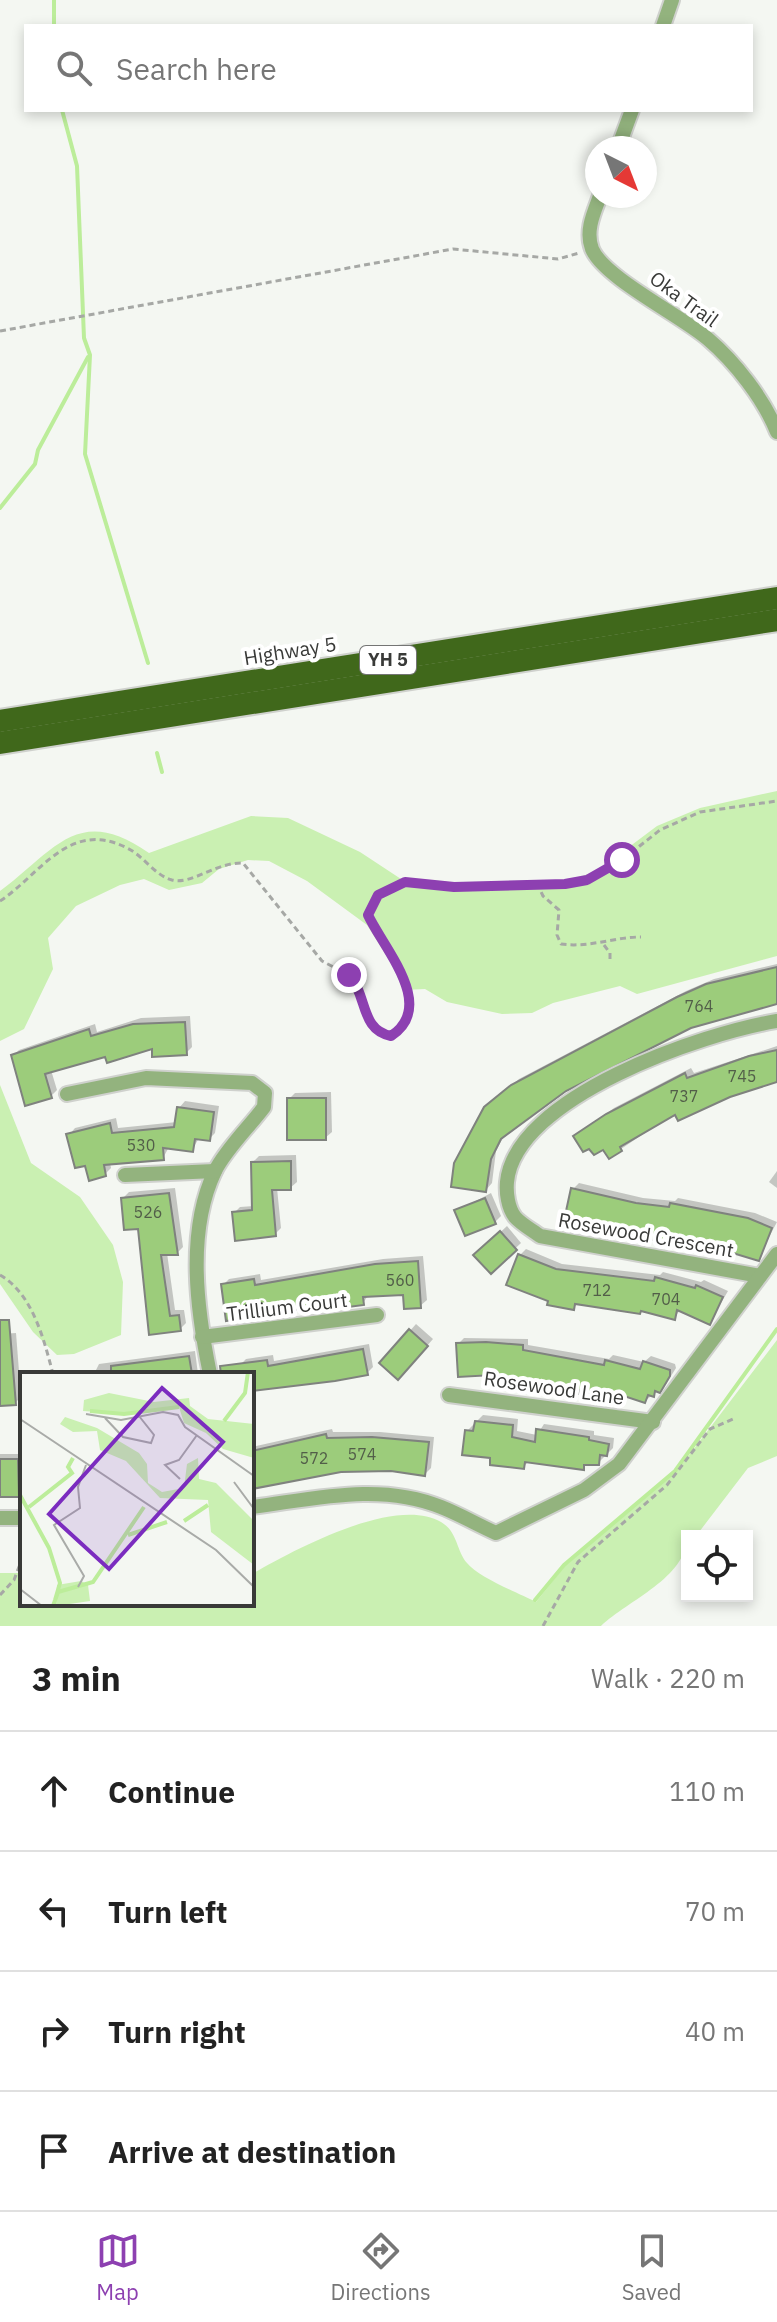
<!DOCTYPE html>
<html lang="en">
<head>
<meta charset="utf-8">
<style>
	:root { --surface:#fff; --page:#f6f6f6; --text:#222; --muted:#767676; --line:#e0e0e0; --accent:#8d40b1 }
	body { margin:0; font-family:"IBM Plex Sans",sans-serif; background:var(--page); color:var(--text) }
	.controls { position:absolute; right:24px; bottom:24px; display:grid; overflow:hidden; border-radius:0px; box-shadow:0 4px 12px #0003 }
	.controls button { width:72px; height:72px; display:grid; place-items:center; padding:0; border:0; border-bottom:2px solid var(--line); background:var(--surface); color:var(--text); font:40px sans-serif }
	.compass { position:absolute; left:585px; top:136px; width:72px; height:72px; border-radius:50%; background:var(--surface); box-shadow:0 4px 12px #0003; rotate:138deg }
	.stop { position:absolute; width:24px; height:24px; margin:-18px; border:6px solid #8d40b1; border-radius:50%; background:#fff }
	.stop.end { background:#8d40b1; border-color:#fff; box-shadow:0 2px 8px #0008 }
	.list { margin:0; padding:0; list-style:none }
	h2 { display:flex; justify-content:space-between; align-items:center; height:104px; margin:0; padding:0 32px; font-size:34px }
	h2 small { font-size:26px; font-weight:400; color:var(--muted) }
	.list li { display:grid; grid-template-columns:52px 1fr auto; gap:24px; align-items:center; box-sizing:border-box; height:120px; padding:0 32px; border-top:2px solid var(--line) }
	.list b { display:block; font-size:30px; white-space:nowrap }
	.list em { font-size:26px; font-style:normal; color:var(--muted) }
	.icon { flex:none; width:44px; height:44px; fill:none; stroke:currentColor; stroke-width:2; stroke-linecap:round; stroke-linejoin:round }
	.map { position:relative; flex:none; width:777px; height:1626px; overflow:hidden }
	.search { position:absolute; background:var(--surface); box-shadow:0 4px 12px #0003; left:24px; right:24px; top:24px; height:88px; display:flex; align-items:center; gap:20px; box-sizing:border-box; padding:0 28px; border-radius:0px; color:var(--muted); font-size:30px }
	.sheet { height:584px; background:var(--surface) }
	nav { display:flex; justify-content:space-around; align-items:center; box-sizing:border-box; height:112px; border-top:2px solid var(--line); background:var(--surface); font-size:22px; color:var(--muted) }
	nav a { display:grid; justify-items:center; gap:4px }
	nav .on { color:var(--accent) }
	.map>svg:first-child { display:block }
	.green { fill:#caf0b2 }
	.shadow { fill:#0003 }
	.lines { fill:none; stroke-linecap:round; stroke-linejoin:round }
	.stream { stroke:#bced9a; stroke-width:4 }
	.building { fill:#9ccc7b; stroke:#7f827e; stroke-width:2 }
	.minor-casing { stroke:#cfd1cd; stroke-width:18 }
	.trunk-casing { stroke:#cfd1cd; stroke-width:26 }
	.path { stroke:#a6a8a5; stroke-width:3; stroke-dasharray:6 4; stroke-linecap:butt }
	.minor { stroke:#93b37e; stroke-width:14 }
	.trunk { stroke:#40681b; stroke-width:22 }
	.route { stroke:#8d40b1; stroke-width:10 }
	.labels { text-anchor:middle; stroke-width:8; stroke-linejoin:round; paint-order:stroke }
	.number-label { font-size:16px; fill:#525e49 }
	.shield { fill:#fff; stroke:#747574; stroke-width:2 }
	.shield-label { font-size:18px; font-weight:bold; fill:#393a38 }
	.street-label { font-size:20px; fill:#393a38; stroke:#fff }
	.inset-river { fill:none; stroke:#bced9a; stroke-width:4 }
	.inset-road { fill:none; stroke:#a9aba8; stroke-width:2 }
	.view { fill:#7b2cbf; fill-opacity:0.15; stroke:#7b2cbf; stroke-width:4 }
	.inset-edge { fill:none; stroke:#393a38; stroke-width:4 }
</style>
</head>
<body>
<div class="map">
<svg width="777" height="1626" viewBox="0 0 777 1626">
	<rect width="100%" height="100%" fill="#f4f7f2"/>
	<!-- green -->
	<g class="green">
		<path d="M777 791V956L637 994 620 986 553 1003 532 1013 502 1014 447 1002 425 989 403 990 393 966 367 925 307 881 269 861 248 860 219 869 202 883 169 890 144 879 120 885 76 906 48 938 53 969 24 1029 0 1041V891C55 850 78 803 149 853L251 816 288 818 360 852 401 879 460 883 570 880 597 871 657 826 700 808Z"/>
		<path d="M0 1085 31 1163 80 1197 113 1245 123 1282 121 1335 74 1354 57 1355 33 1332 0 1284Z"/>
		<path d="M777 1340V1456L748 1468 696 1536H687C687 1578 628 1600 601 1626H0V1573H22V1604H252V1574C294 1550 395 1495 441 1522 458 1532 456 1550 467 1563 478 1577 520 1594 536 1602L565 1566 677 1471Z"/>
	</g>
	<!-- shadow -->
	<g class="shadow">
		<path d="M777 964V1001L690 1026 566 1090 505 1134 496 1151 492 1183 486 1190 493 1101 519 1079 686 991 714 979Z"/>
		<path d="M190 1016 192 1047 186 1053 153 1047 107 1055 51 1070 57 1090 51 1096 13 1056 19 1050 95 1024 97 1032 141 1018Z"/>
		<path d="M777 1046V1081L676 1112 621 1149 576 1136 614 1108 691 1068 694 1073Z"/>
		<path d="M331 1092 332 1132 325 1138 289 1099 295 1093Z"/>
		<path d="M185 1101 219 1106 215 1133 209 1139 199 1138 192 1150 169 1147 163 1158 110 1163 111 1168 105 1174 87 1164 69 1135 75 1128 116 1118 118 1128 177 1122 179 1108Z"/>
		<path d="M296 1155 297 1182 290 1188H277L281 1228 275 1234 234 1213 240 1207 254 1206 253 1162 259 1156Z"/>
		<path d="M777 1171V1188L769 1182Z"/>
		<path d="M579 1183 643 1198 675 1201 678 1198 755 1213 777 1222 758 1258 695 1240 692 1244 573 1189Z"/>
		<path d="M175 1188 183 1247 177 1253H167L175 1310H184L186 1323 180 1329 150 1333 140 1227 123 1198 129 1192Z"/>
		<path d="M491 1193 501 1216 495 1222 457 1211Z"/>
		<path d="M507 1226 521 1243 491 1271 476 1255Z"/>
		<path d="M526 1249 562 1264 660 1275 663 1272 701 1282 704 1280 728 1291 710 1322 681 1309 674 1318 643 1309 578 1303 573 1308 550 1300 520 1255Z"/>
		<path d="M423 1256 427 1300 420 1306 404 1292 369 1294 363 1303H325L223 1285 229 1279 260 1274 261 1280 383 1259Z"/>
		<path d="M416 1324 433 1339 404 1372 382 1363Z"/>
		<path d="M16 1333 21 1397 15 1403 0 1404V1334Z"/>
		<path d="M464 1338 528 1339V1345L609 1359 613 1355 644 1362 651 1356 675 1364 676 1368 666 1384 645 1401 615 1391 610 1396 495 1373 458 1344Z"/>
		<path d="M369 1344 373 1367 367 1373 252 1389V1374H241L240 1365 246 1359 273 1355 274 1361Z"/>
		<path d="M195 1351 198 1374H94L99 1364Z"/>
		<path d="M483 1415 518 1419 517 1431 537 1435 544 1424 594 1431V1435L614 1438 613 1448 598 1463H587L583 1468 530 1460 523 1467 493 1456 467 1431Z"/>
		<path d="M332 1429 333 1432H380L434 1437 431 1468 425 1474 391 1469 341 1470 252 1487V1447Z"/>
		<path d="M0 1454H22V1491L18 1495H0Z"/>
	</g>
	<g class="lines">
		<!-- stream -->
		<g class="stream">
			<path d="M54 26V0"/>
			<path d="M62 110 77 166 84 338 90 355 85 454 148 663"/>
			<path d="M0 508 35 464 38 450 88 357"/>
			<path d="M157 753 162 772"/>
			<path d="M535 1600 564 1565 675 1471 777 1329"/>
		</g>
	</g>
	<!-- building -->
	<g class="building">
		<path d="M777 967V1004L691 1028 566 1091 501 1139 491 1159 486 1192 451 1187 454 1163 484 1107 511 1085 677 997 706 984Z"/>
		<path d="M185 1022 187 1055 152 1057V1049L107 1063 105 1057 45 1074 52 1098 25 1106 11 1055 89 1029 91 1036 133 1024Z"/>
		<path d="M777 1050V1082L730 1097 678 1121 675 1115 620 1147 622 1151 609 1159 603 1150 594 1155 589 1149 583 1152 573 1136 606 1114 685 1073 687 1078 749 1056Z"/>
		<rect x="287" y="1098" width="39" height="42"/>
		<path d="M177 1107 214 1112 210 1141 195 1139 193 1152 163 1148 164 1160 104 1165 106 1176 89 1181 85 1166 75 1168 66 1134 110 1123 112 1133 174 1127Z"/>
		<path d="M291 1161V1190H272L276 1236 235 1241 232 1212 252 1210 251 1162Z"/>
		<path d="M571 1188 636 1203 669 1207 670 1203 748 1218 772 1228 759 1261 693 1241 692 1246 563 1225Z"/>
		<path d="M169 1193 178 1255H161L170 1316 179 1315 181 1331 149 1335 138 1229 124 1230 121 1198Z"/>
		<path d="M485 1198 496 1224 465 1236 454 1210Z"/>
		<path d="M500 1231 517 1250 491 1274 473 1255Z"/>
		<path d="M518 1254 556 1269 654 1281 655 1277 695 1288 696 1285 723 1297 710 1325 677 1310 675 1320 641 1311 640 1314 575 1304 574 1310 547 1305 548 1301 506 1285Z"/>
		<path d="M418 1261 421 1308 404 1309 403 1295 363 1297 364 1305 324 1310V1305L226 1321 221 1284 254 1279 255 1285 375 1264Z"/>
		<path d="M0 1320H9L16 1405 0 1406Z"/>
		<path d="M409 1329 428 1346 398 1380 379 1363Z"/>
		<path d="M486 1342 523 1345V1350L604 1365 605 1360 640 1369 643 1361 670 1370V1376L660 1393 655 1391 654 1397 648 1395 645 1403 612 1392 611 1398 580 1390 579 1394 526 1383H493V1375L458 1377 456 1343Z"/>
		<path d="M363 1349 368 1375 335 1381 252 1391V1374H221L220 1366 267 1360 268 1366Z"/>
		<path d="M189 1356 192 1374H111V1366Z"/>
		<path d="M475 1421 513 1425 512 1437 535 1442 536 1429 589 1437V1440L609 1444 607 1456 600 1455 599 1465H584V1470L525 1462 524 1469 490 1465V1458L462 1455 465 1430 473 1431Z"/>
		<path d="M326 1434 327 1438 372 1437 429 1442 425 1476 391 1471 341 1472 252 1489V1451Z"/>
		<path d="M0 1459H18L19 1497H0Z"/>
	</g>
	<g class="lines">
		<defs>
			<g id="minor">
				<path d="M663 26 672 0"/>
				<path d="M618 148 632 110"/>
				<path d="M600 196C594 212 585 231 592 249 604 278 682 316 708 339 735 362 764 399 777 432"/>
				<path d="M67 1094 146 1078 252 1083 265 1093 264 1107C249 1127 226 1149 215 1171 186 1232 197 1311 210 1374"/>
				<path d="M125 1175 215 1171"/>
				<path d="M760 1276 540 1236C532 1230 521 1224 515 1217 508 1208 506 1193 507 1182 515 1097 703 1033 777 1021"/>
				<path d="M202 1337 377 1315"/>
				<path d="M449 1395 653 1422"/>
				<path d="M252 1507C314 1499 380 1482 441 1507 459 1514 478 1525 496 1533L584 1490 619 1464 777 1254"/>
				<path d="M0 1518H22"/>
			</g>
			<g id="trunk">
				<path d="M0 721 777 598"/>
				<path d="M0 743 777 620"/>
			</g>
		</defs>
		<!-- minor casing -->
		<use href="#minor" class="minor-casing"/>
		<!-- trunk casing -->
		<use href="#trunk" class="trunk-casing"/>
		<!-- path -->
		<g class="path">
			<path d="M0 331 453 249 558 259 579 253"/>
			<path d="M537 883 543 896 559 910 557 935 561 944C589 948 614 937 641 937"/>
			<path d="M0 901C39 876 69 818 127 848 144 856 154 875 172 880 192 885 216 862 243 863L322 961 349 975 360 987 369 1024 377 1033 391 1036C437 1007 384 949 368 915L378 895 405 882 454 887 565 884 587 880 622 860 660 830 700 812 777 801"/>
			<path d="M604 945 610 953V961"/>
			<path d="M0 1275C33 1294 44 1340 53 1374"/>
			<path d="M0 1595 14 1580 22 1559"/>
			<path d="M543 1626 578 1562 667 1485 710 1429 733 1419"/>
		</g>
		<!-- minor -->
		<use href="#minor" class="minor"/>
		<!-- trunk -->
		<use href="#trunk" class="trunk"/>
	</g>
	<g class="lines">
		<!-- route -->
		<path class="route" d="M349 975C368 996 360 1030 391 1036 437 1006 384 949 368 915L378 895 405 882 454 887 565 884 587 880 622 860"/>
	</g>
	<g class="labels">
		<!-- number labels -->
		<g class="number-label">
			<text x="699" y="1012">764</text>
			<text x="742" y="1082">745</text>
			<text x="684" y="1102">737</text>
			<text x="141" y="1151">530</text>
			<text x="148" y="1218">526</text>
			<text x="400" y="1286">560</text>
			<text x="597" y="1296">712</text>
			<text x="666" y="1305">704</text>
			<text x="362" y="1460">574</text>
			<text x="314" y="1464">572</text>
		</g>
		<!-- shield labels -->
		<rect class="shield" x="360" y="646" width="56" height="28" rx="6"/>
		<g class="shield-label">
			<text x="388" y="666">YH 5</text>
		</g>
		<!-- street labels -->
		<g class="street-label">
			<text transform="translate(684 299) rotate(36)" y="7">Oka Trail</text>
			<text transform="translate(290 651) rotate(-9)" y="7">Highway 5</text>
			<text transform="translate(646 1235) rotate(10)" y="7">Rosewood Crescent</text>
			<text transform="translate(287 1307) rotate(-7)" y="7">Trillium Court</text>
			<text transform="translate(554 1388) rotate(8)" y="7">Rosewood Lane</text>
		</g>
	</g>
	<!-- overview -->
	<g transform="translate(20 1372)">
		<rect width="234" height="234" fill="#f4f7f2"/>
		<path d="M89 21 134 30 169 26 170 34 188 47 234 52V86L203 77 186 61 164 51 159 35 104 42 63 39 64 28ZM45 45 77 56 119 81 127 92 128 111 142 120 164 116 167 92 178 86 179 107 196 111 234 149V193L191 160 188 128 140 126 106 89 80 78 77 59 53 60 40 52ZM61 209 68 213 70 229 36 234 37 213Z" fill="#caf0b2"/>
		<path class="inset-river" d="M70 39 104 42 159 35M204 49 225 21 228 0M0 123 29 176 40 211 35 228M9 135 52 101 48 95 53 86M164 149 188 133M108 163 147 150M33 234 38 220 73 210 124 135"/>
		<path class="inset-road" d="M66 42 101 48 143 40 158 43 165 55 234 104M85 46 103 65 131 71 134 63 119 44M0 47 196 178 234 215M160 107 145 93 159 88 177 63M214 110 234 137M58 215 64 204 34 153 60 136 58 115 66 93M0 217 22 234"/>
		<path class="view" d="M142 16 203 70 89 197 29 142Z"/>
		<rect width="234" height="234" class="inset-edge"/>
	</g>
</svg>
<div class="controls">
<button><svg class="icon" aria-label="locate" viewBox="0 0 24 24"><circle cx="12" cy="12" r="6"/><path d="M12 2v4M12 18v4M2 12h4M18 12h4"/></svg></button>
</div>
<svg class="compass" viewBox="-18 -18 36 36"><path d="M0-13l5 13h-10z" fill="#e53935"/><path d="M0 13l5-13h-10z" fill="#767676"/></svg>
<div class="stop" style="left:622px;top:860px"></div>
<div class="stop end" style="left:349px;top:975px"></div>
<div class="search"><svg class="icon" aria-label="search" viewBox="0 0 24 24"><circle cx="10" cy="10" r="6"/><path d="M15 15l6 6"/></svg>Search here</div>
</div>
<section class="sheet">
<h2>3 min<small>Walk · 220 m</small></h2>
<ul class="list">
<li><svg class="icon" aria-label="ahead" viewBox="0 0 24 24"><path d="M12 20V5M6 11l6-6 6 6"/></svg><div><b>Continue</b></div><em>110 m</em></li>
<li><svg class="icon" aria-label="left" viewBox="0 0 24 24"><path d="M17 20v-9H6M10 6l-5 5 5 5"/></svg><div><b>Turn left</b></div><em>70 m</em></li>
<li><svg class="icon" aria-label="right" viewBox="0 0 24 24"><path d="M7 20v-9h11M14 6l5 5-5 5"/></svg><div><b>Turn right</b></div><em>40 m</em></li>
<li><svg class="icon" aria-label="arrive" viewBox="0 0 24 24"><path d="M6 21V4h12l-3 4 3 4H6"/></svg><div><b>Arrive at destination</b></div></li>
</ul>
</section>
<nav>
<a class="on"><svg class="icon" aria-label="map" viewBox="0 0 24 24"><path d="M3 6l6-2 6 2 6-2v14l-6 2-6-2-6 2zM9 4v14M15 6v14"/></svg>Map</a>
<a><svg class="icon" aria-label="directions" viewBox="0 0 24 24"><path d="M12 3l9 9-9 9-9-9zM9 14v-3h6M13 9l2 2-2 2"/></svg>Directions</a>
<a><svg class="icon" aria-label="saved" viewBox="0 0 24 24"><path d="M7 4h10v16l-5-4-5 4z"/></svg>Saved</a>
</nav>
</body>
</html>
